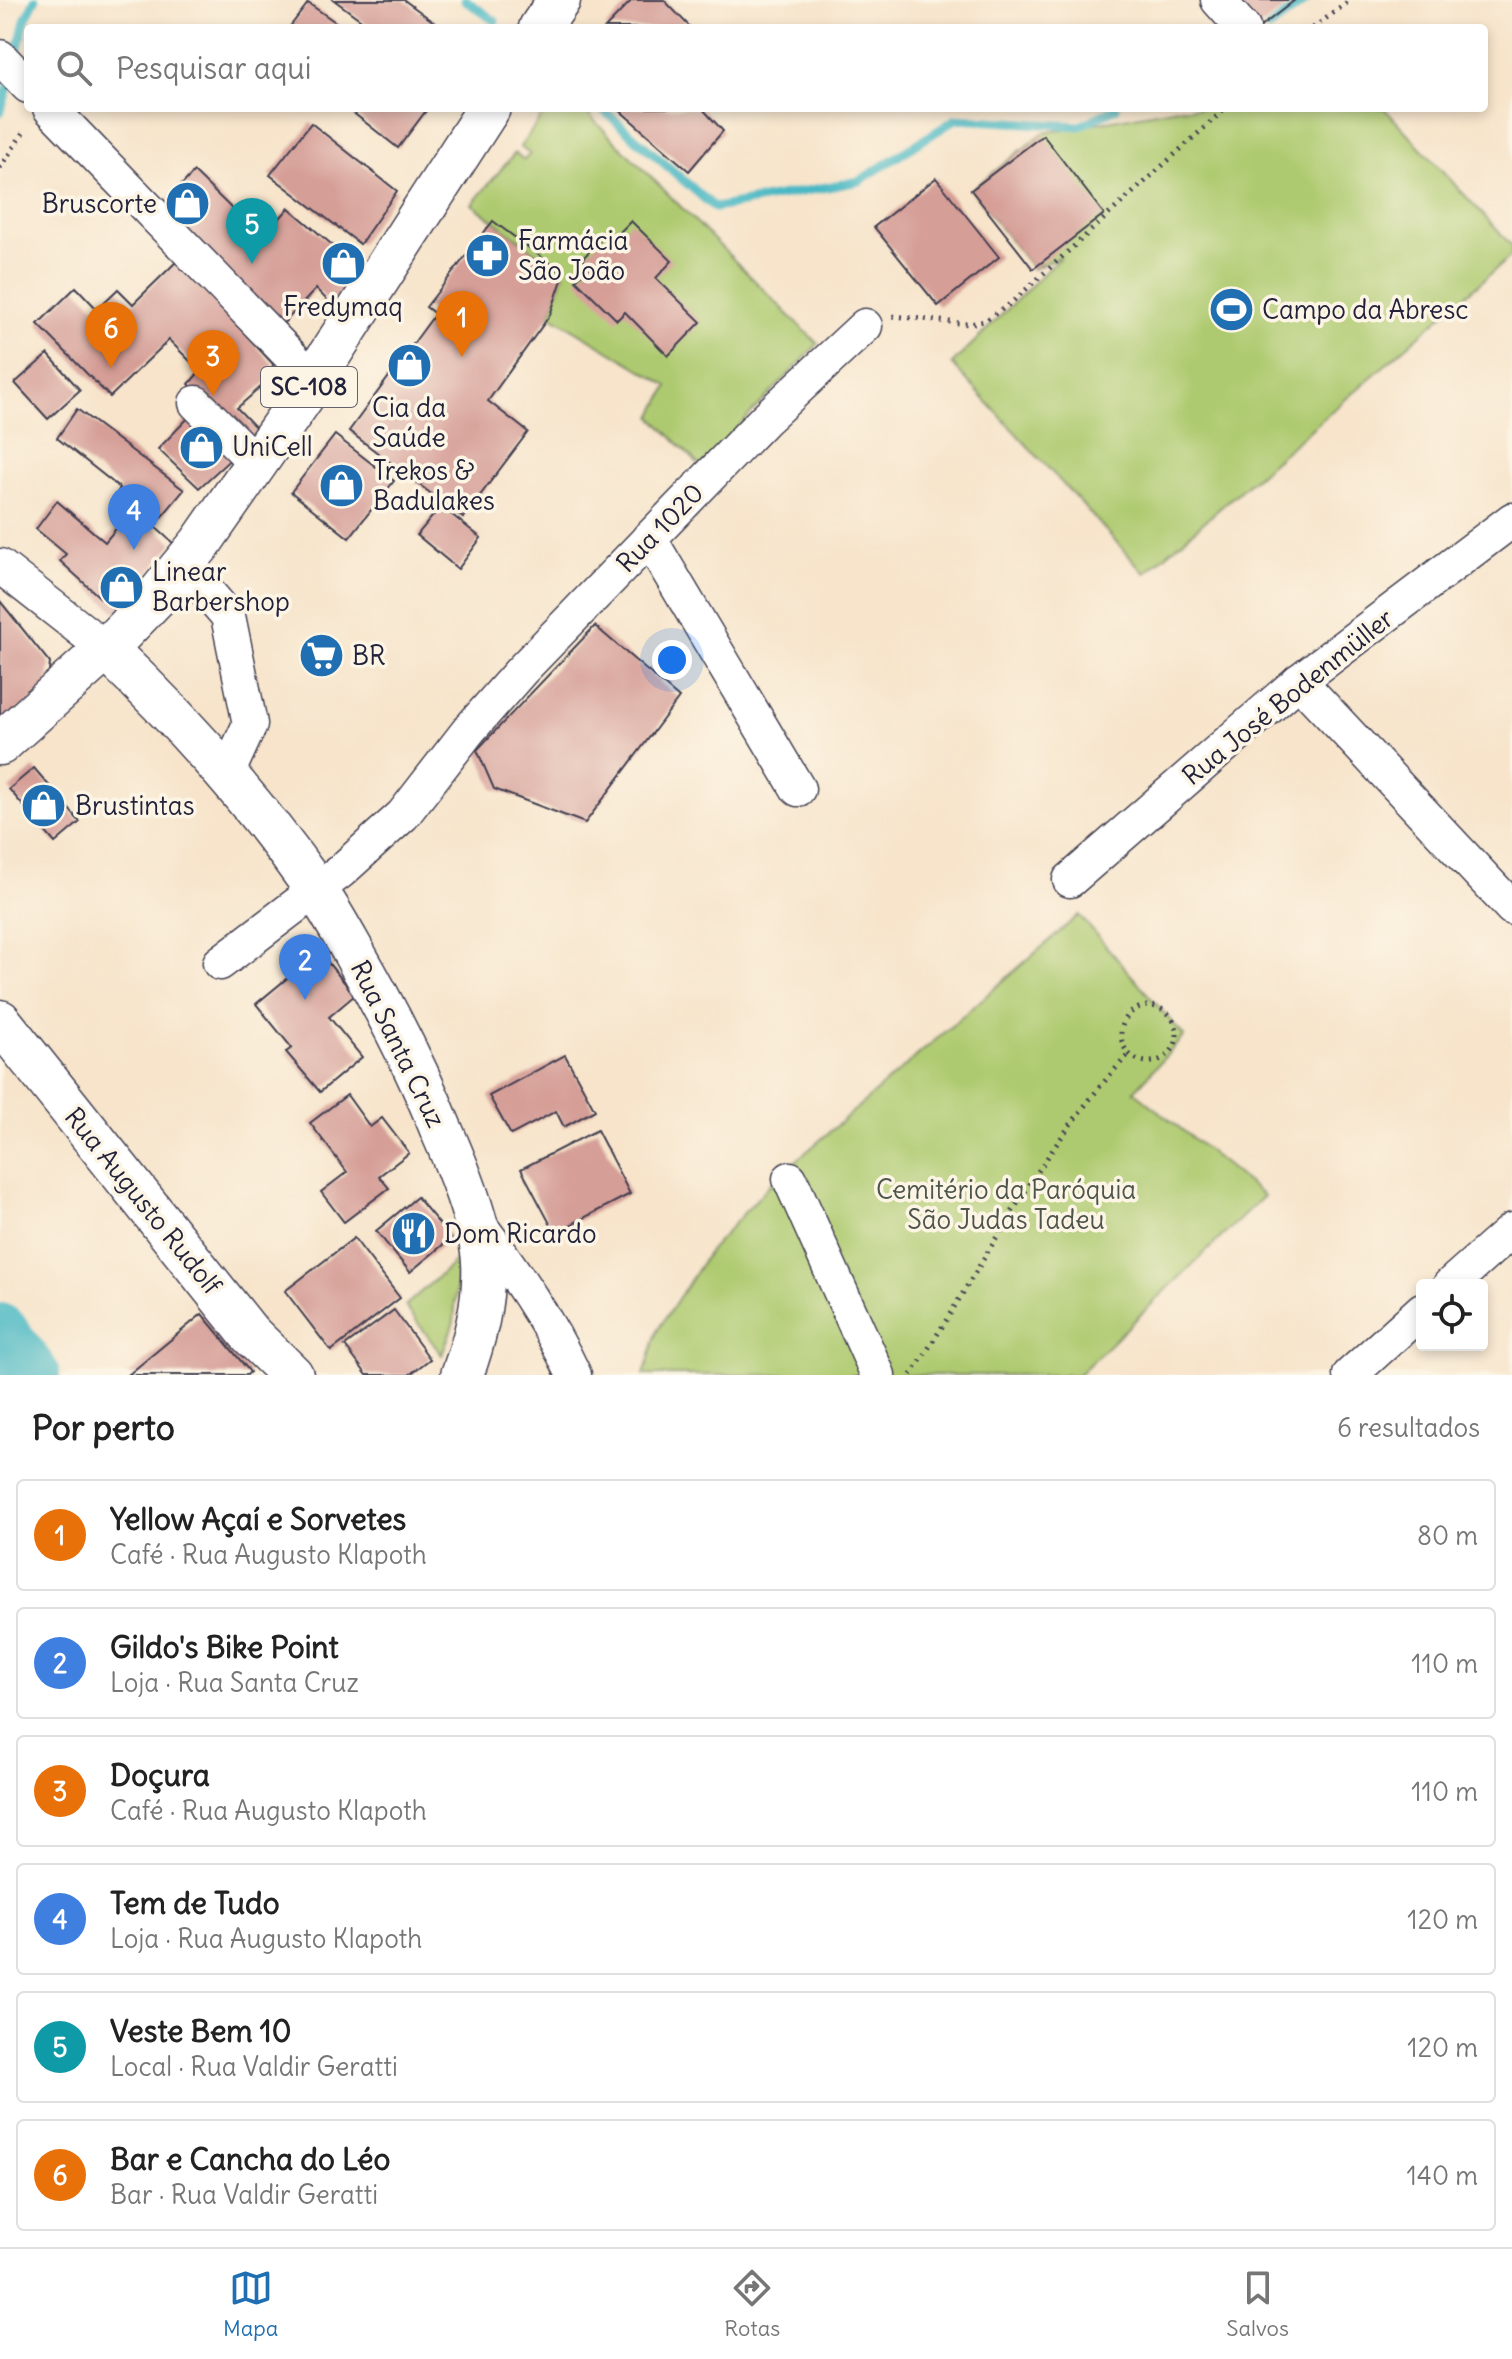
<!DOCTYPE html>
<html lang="pt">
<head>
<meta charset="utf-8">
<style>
	:root { --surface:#fff; --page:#f6f6f6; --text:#222; --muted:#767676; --line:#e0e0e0; --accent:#1f6fb2 }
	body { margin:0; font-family:Delius,sans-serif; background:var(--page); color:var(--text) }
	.controls { position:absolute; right:24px; bottom:24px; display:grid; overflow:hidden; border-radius:8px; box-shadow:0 4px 12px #0003 }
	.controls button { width:72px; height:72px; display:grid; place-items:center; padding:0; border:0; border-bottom:2px solid var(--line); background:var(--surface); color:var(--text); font:40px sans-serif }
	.you { position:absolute; left:672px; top:660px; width:28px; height:28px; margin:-20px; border:6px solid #fff; border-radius:50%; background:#1a73e8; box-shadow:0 0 0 12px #1a73e833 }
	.badge { display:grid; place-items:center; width:52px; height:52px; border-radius:50%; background:var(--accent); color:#fff; font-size:26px; font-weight:700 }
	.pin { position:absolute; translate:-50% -66px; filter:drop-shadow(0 2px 4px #0008) }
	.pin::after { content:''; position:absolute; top:42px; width:28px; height:24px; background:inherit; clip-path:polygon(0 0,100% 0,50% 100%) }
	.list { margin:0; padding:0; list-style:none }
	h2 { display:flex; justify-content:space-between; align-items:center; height:104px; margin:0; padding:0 32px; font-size:34px }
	h2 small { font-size:26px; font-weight:400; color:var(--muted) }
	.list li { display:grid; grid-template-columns:52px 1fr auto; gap:24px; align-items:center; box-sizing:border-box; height:112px; margin:0 16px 16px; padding:0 16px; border:2px solid var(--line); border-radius:8px }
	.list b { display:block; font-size:30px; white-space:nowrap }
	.list p { margin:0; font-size:26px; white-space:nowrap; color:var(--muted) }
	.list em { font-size:26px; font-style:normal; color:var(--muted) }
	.icon { flex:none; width:44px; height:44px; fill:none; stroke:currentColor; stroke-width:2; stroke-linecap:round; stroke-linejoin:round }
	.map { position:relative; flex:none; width:1512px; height:1375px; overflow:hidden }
	.search { position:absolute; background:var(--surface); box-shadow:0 4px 12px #0003; left:24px; right:24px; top:24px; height:88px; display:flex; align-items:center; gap:20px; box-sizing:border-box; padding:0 28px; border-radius:8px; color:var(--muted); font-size:30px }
	.sheet { height:872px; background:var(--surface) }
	nav { display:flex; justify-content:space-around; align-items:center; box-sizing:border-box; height:112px; border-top:2px solid var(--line); background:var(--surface); font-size:22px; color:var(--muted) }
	nav a { display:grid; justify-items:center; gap:4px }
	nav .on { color:var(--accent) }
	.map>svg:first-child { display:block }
	.green { fill:#aeca70; stroke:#687656; stroke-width:2 }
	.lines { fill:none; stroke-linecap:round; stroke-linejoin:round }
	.stream { stroke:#4bb9c5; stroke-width:9 }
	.river { stroke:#4bb9c5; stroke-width:56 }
	.building { fill:#d59e97 }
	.minor-casing { stroke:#423f51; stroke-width:37 }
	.major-casing { stroke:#423f51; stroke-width:45 }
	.path { stroke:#423f51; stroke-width:5; stroke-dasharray:2 6; stroke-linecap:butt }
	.minor { stroke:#fff; stroke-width:34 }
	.major { stroke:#fff; stroke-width:42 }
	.labels { text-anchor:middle; stroke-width:7; stroke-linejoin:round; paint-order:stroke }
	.shield { fill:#fcf5e5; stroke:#63616e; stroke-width:2 }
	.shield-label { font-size:24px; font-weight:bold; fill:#22223b }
	.poi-label { font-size:26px; fill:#22223b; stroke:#fcf5e5; text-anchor:start }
	.street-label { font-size:26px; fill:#22223b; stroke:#fcf5e5 }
	.park-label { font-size:26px; fill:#4c544b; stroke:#fcf5e5 }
</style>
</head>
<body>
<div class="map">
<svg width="1512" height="1375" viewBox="0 0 1512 1375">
	<rect width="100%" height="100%" fill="#fcf5e5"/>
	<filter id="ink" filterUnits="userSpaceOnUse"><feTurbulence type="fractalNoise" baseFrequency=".0125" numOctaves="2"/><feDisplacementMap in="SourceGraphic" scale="16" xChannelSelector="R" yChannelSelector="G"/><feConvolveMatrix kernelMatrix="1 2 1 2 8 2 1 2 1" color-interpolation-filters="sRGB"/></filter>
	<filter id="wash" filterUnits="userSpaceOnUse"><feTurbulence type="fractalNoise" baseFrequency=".006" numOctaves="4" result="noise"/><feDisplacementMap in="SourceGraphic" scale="32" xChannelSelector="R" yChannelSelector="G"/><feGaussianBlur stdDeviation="1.8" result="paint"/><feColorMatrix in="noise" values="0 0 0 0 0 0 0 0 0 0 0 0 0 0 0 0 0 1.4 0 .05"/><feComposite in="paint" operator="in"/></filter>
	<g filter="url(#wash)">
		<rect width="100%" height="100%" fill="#f7e4cb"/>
		<!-- green -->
		<g class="green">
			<path d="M548 108H582L818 344 700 466 652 417 668 386 550 315 564 274 472 204 515 153 524 160 530 154 520 147Z"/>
			<path d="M1177 108H1384L1512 246V255L1145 573 952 364 1061 256 1033 269 971 190 1043 133Z"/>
			<path d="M1079 915 1184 1036 1134 1091 1264 1196 1078 1375H644L657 1331 710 1250 773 1181Z"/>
			<path d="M458 1259 454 1322 442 1355 405 1306Z"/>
		</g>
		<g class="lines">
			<!-- stream -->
			<g class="stream">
				<path d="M465 0 495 21"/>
				<path d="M1269 28 1307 0"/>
				<path d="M15 61 25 20 35 0"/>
				<path d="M601 108 715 208 859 181 956 119 1080 126 1116 108"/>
				<path d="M0 112 11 79"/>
			</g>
			<!-- river -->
			<path class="river" d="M0 1331 32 1375"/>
		</g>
		<g id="blocks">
			<!-- building -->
			<g class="building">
				<path d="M334 0H404L442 28H372Z"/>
				<path d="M632 0H664L691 28H605Z"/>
				<path d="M1228 0H1295L1259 28Z"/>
				<path d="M308 3 344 28H289Z"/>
				<path d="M347 108H428L398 148Z"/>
				<path d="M617 108H702L723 131 689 171Z"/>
				<path d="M311 123 397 191 360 244 270 175Z"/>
				<path d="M1043 135 1104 214 1033 269 971 190Z"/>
				<path d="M194 172 262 238 289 208 365 273 335 308 316 289 280 327 158 210Z"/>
				<path d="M936 178 999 257 938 306 874 227Z"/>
				<path d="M493 221 564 274 550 315 488 401 528 432 463 518 349 431 435 314 426 307Z"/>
				<path d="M631 221 672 261 656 278 701 322 668 356 625 312 617 320 576 280 590 266 582 259 602 238 608 244Z"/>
				<path d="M177 261 273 364 271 378 237 408 259 431 245 443 189 384 200 371 169 340 110 397 38 324 76 287 97 309 118 289 133 304Z"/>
				<path d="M48 354 80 390 48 419 15 383Z"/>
				<path d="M77 409 184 490 154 526 173 543 117 613 60 561 66 554 36 529 57 501 105 542 133 508 117 493 120 488 57 438Z"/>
				<path d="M194 412 236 454 199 488 158 449Z"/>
				<path d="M335 435 394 481 349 538 291 492Z"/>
				<path d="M441 506 481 538 458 569 417 535Z"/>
				<path d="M0 601 50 663 47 689 0 724Z"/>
				<path d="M595 626 679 698 585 823 494 789 477 750Z"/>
				<path d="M34 768 80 822 55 843 9 789Z"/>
				<path d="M319 952 355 995 329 1017 362 1057 320 1092 286 1052 292 1048 256 1004Z"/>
				<path d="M565 1055 595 1110 564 1127 556 1111 511 1135 489 1096Z"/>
				<path d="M347 1095 370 1127 382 1118 409 1153 379 1176 389 1188 344 1222 321 1192 347 1172 310 1123Z"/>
				<path d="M597 1130 630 1194 555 1233 521 1169Z"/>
				<path d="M417 1197 451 1238 410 1272 376 1231Z"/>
				<path d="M354 1238 400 1298 331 1351 285 1291Z"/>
				<path d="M394 1310 430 1359 409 1375H367L345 1346Z"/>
				<path d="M202 1314 250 1372 247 1375H128Z"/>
			</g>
		</g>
	</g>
	<g filter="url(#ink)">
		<use href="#blocks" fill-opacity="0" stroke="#423f51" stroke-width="2"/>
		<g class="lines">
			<defs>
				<g id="minor">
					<path d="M1218 0 1243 28"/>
					<path d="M0 57 28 86"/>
					<path d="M50 108 314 380"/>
					<path d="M196 403 257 464"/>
					<path d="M649 538 798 789"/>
					<path d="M183 564 228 616 250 724 227 774"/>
					<path d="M0 566 106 649"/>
					<path d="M1299 681 1512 908"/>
					<path d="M1070 880 1299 681 1512 520"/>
					<path d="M220 963 341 871 403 815 469 730 521 671 765 419 865 326"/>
					<path d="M790 1179 878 1375"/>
					<path d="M476 1220C513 1270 548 1319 574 1375"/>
					<path d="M1450 1285 1512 1230"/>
					<path d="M1350 1375 1422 1310"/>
				</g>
				<g id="major">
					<path d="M540 28 559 0"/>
					<path d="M106 649C183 722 253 800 314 887 329 908 342 932 355 955 387 1011 417 1069 441 1129 456 1163 481 1225 483 1262 485 1299 475 1340 462 1375"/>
					<path d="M0 744 106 649 157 596 200 544 301 399 489 108"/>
					<path d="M0 1021 249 1333 292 1375"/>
				</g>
			</defs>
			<!-- minor casing -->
			<use href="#minor" class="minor-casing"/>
			<!-- major casing -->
			<use href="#major" class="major-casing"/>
			<!-- path -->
			<g class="path">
				<path d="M1313 28 1351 0"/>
				<path d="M0 168 26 128"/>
				<path d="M893 316 969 324 985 321 1010 304 1226 108"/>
				<circle cx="1149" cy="1034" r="28"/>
				<path d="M911 1375C983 1268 1040 1148 1129 1054"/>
			</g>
			<!-- minor -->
			<use href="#minor" class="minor"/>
			<!-- major -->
			<use href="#major" class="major"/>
		</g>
	</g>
	<!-- icons -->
	<defs>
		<symbol id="shop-disc" viewBox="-11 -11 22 22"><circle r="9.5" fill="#1f6fb2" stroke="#fcf5e5"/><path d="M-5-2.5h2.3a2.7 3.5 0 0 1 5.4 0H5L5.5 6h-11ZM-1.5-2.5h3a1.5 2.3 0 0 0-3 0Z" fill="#fff"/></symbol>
		<symbol id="pharmacy-disc" viewBox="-11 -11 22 22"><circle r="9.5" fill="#1f6fb2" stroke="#fcf5e5"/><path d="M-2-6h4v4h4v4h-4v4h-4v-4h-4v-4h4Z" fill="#fff"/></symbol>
		<symbol id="stadium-disc" viewBox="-11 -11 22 22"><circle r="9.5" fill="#1f6fb2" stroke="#fcf5e5"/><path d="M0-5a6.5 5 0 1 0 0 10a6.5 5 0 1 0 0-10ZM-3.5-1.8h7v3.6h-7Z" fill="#fff"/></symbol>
		<symbol id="supermarket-disc" viewBox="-11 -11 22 22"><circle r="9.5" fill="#1f6fb2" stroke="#fcf5e5"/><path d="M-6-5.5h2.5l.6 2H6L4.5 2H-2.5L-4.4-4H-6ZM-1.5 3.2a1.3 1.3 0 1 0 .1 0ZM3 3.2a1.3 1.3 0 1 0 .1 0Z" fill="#fff"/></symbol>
		<symbol id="restaurant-disc" viewBox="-11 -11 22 22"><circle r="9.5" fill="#1f6fb2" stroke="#fcf5e5"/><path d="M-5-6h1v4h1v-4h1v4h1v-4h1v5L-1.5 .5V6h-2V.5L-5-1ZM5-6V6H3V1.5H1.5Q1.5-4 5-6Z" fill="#fff"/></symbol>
	</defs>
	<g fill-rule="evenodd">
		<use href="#shop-disc" x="162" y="178" width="51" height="51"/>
		<use href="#pharmacy-disc" x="462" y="230" width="51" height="51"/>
		<use href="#shop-disc" x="318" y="238" width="51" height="51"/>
		<use href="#stadium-disc" x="1206" y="284" width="51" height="51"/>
		<use href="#shop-disc" x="384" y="340" width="51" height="51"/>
		<use href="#shop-disc" x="176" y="422" width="51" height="51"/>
		<use href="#shop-disc" x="316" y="460" width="51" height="51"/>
		<use href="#shop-disc" x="96" y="562" width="51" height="51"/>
		<use href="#supermarket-disc" x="296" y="630" width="51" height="51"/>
		<use href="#shop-disc" x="18" y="780" width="51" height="51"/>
		<use href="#restaurant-disc" x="388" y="1208" width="51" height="51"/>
	</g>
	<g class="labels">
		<!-- shield labels -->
		<rect class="shield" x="261" y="367" width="96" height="40" rx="6"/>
		<g class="shield-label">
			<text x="309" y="395">SC-108</text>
		</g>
		<!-- poi labels -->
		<g class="poi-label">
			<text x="157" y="213" text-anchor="end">Bruscorte</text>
			<text x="518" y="250">Farmácia<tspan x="518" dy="30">São João</tspan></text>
			<text x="343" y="316" text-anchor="middle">Fredymaq</text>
			<text x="1262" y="319">Campo da Abresc</text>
			<text x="409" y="417" text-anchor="middle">Cia da<tspan x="409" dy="30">Saúde</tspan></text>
			<text x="232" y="456">UniCell</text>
			<text x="373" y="480">Trekos &amp;<tspan x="373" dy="30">Badulakes</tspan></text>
			<text x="152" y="581">Linear<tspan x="152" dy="30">Barbershop</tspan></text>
			<text x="352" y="665">BR</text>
			<text x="75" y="815">Brustintas</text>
			<text x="444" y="1243">Dom Ricardo</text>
		</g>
		<!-- street labels -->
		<g class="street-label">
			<text transform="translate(660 528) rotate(-46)" y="9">Rua 1020</text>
			<text transform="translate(1288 697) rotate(-39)" y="9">Rua José Bodenmüller</text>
			<text transform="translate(398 1044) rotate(64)" y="9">Rua Santa Cruz</text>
			<text transform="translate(143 1201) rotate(51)" y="9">Rua Augusto Rudolf</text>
		</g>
		<!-- park labels -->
		<g class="park-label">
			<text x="1006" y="1199">Cemitério da Paróquia<tspan x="1006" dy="30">São Judas Tadeu</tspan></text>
		</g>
	</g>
</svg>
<div class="controls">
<button><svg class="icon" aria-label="locate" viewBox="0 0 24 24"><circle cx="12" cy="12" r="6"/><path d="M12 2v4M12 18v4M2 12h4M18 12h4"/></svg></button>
</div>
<div class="you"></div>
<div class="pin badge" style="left:462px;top:357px;background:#e8710a">1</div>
<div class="pin badge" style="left:305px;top:1000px;background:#3f7fe0">2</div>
<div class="pin badge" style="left:213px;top:396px;background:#e8710a">3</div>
<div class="pin badge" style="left:134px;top:550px;background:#3f7fe0">4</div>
<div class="pin badge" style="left:252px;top:264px;background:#0f9aa8">5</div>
<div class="pin badge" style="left:111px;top:368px;background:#e8710a">6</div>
<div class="search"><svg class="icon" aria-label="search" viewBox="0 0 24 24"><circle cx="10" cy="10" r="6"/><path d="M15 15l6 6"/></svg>Pesquisar aqui</div>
</div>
<section class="sheet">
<h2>Por perto<small>6 resultados</small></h2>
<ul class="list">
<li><span class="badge" style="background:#e8710a">1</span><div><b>Yellow Açaí e Sorvetes</b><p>Café · Rua Augusto Klapoth</p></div><em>80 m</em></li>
<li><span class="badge" style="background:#3f7fe0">2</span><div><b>Gildo's Bike Point</b><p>Loja · Rua Santa Cruz</p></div><em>110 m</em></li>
<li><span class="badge" style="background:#e8710a">3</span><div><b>Doçura</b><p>Café · Rua Augusto Klapoth</p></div><em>110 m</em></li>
<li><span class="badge" style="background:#3f7fe0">4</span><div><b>Tem de Tudo</b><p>Loja · Rua Augusto Klapoth</p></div><em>120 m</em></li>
<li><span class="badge" style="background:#0f9aa8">5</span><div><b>Veste Bem 10</b><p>Local · Rua Valdir Geratti</p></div><em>120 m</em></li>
<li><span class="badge" style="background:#e8710a">6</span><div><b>Bar e Cancha do Léo</b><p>Bar · Rua Valdir Geratti</p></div><em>140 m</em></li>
</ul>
</section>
<nav>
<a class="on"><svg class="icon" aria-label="map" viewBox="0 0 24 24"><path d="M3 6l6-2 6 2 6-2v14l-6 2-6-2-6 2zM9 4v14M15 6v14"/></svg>Mapa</a>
<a><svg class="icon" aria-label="directions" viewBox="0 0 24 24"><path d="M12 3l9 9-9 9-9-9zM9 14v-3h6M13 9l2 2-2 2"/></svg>Rotas</a>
<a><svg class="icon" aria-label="saved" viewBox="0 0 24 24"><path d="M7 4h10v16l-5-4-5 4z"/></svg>Salvos</a>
</nav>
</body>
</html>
